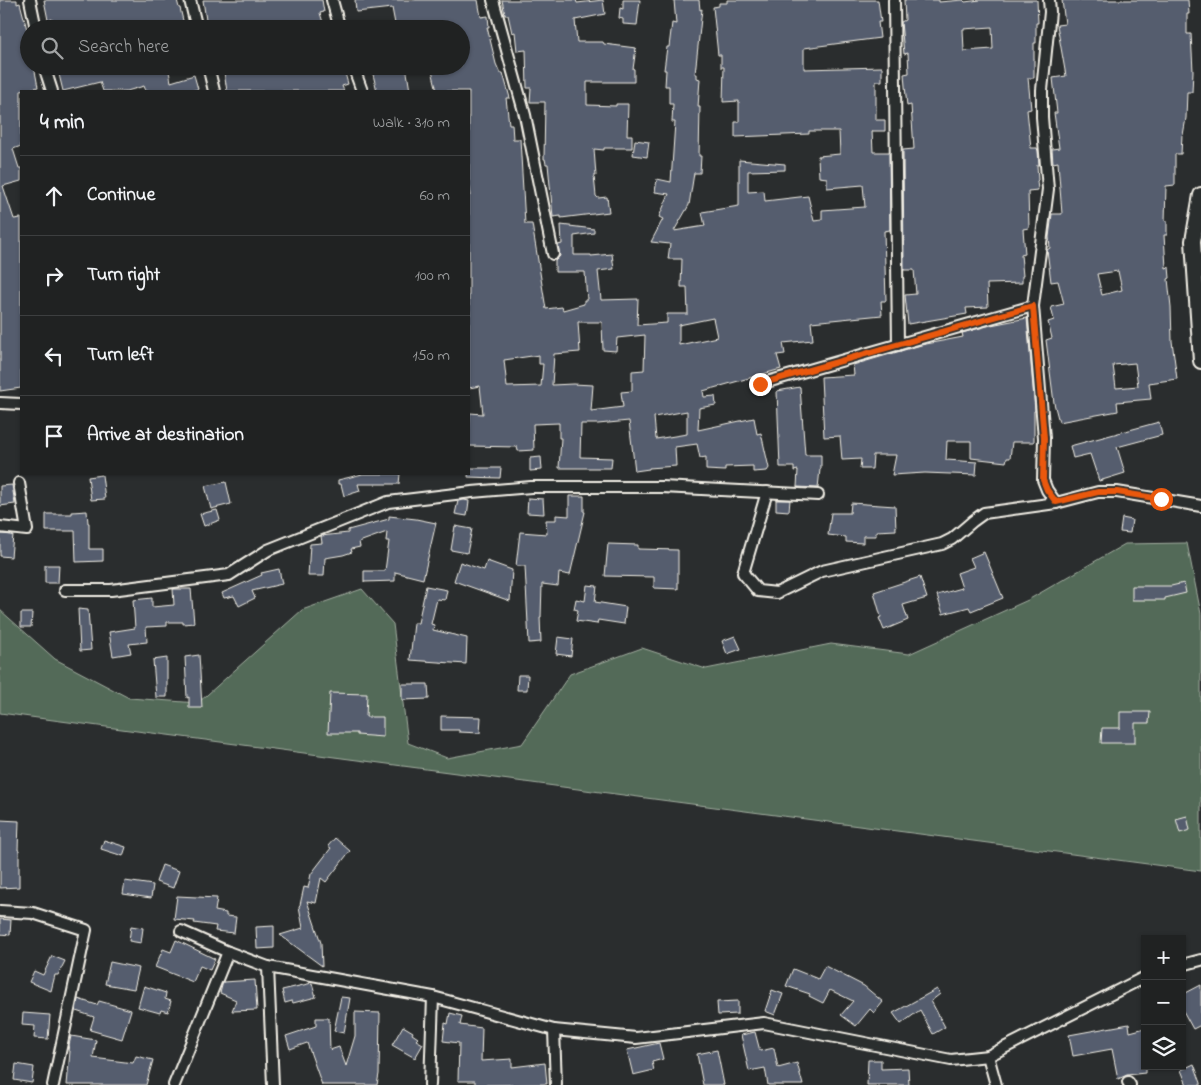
<!DOCTYPE html>
<html lang="en">
<head>
<meta charset="utf-8">
<style>
	:root { --surface:#202222; --page:#2d2f2f; --text:#f1f3f6; --muted:#a2a4a5; --line:#3d3f40 }
	body { margin:0; font-family:"Indie Flower",sans-serif; background:var(--page); color:var(--text) }
	.controls { position:absolute; right:15px; bottom:15px; display:grid; overflow:hidden; border-radius:0px; box-shadow:0 1px 4px #0004 }
	.controls button { width:45px; height:45px; display:grid; place-items:center; padding:0; border:0; border-bottom:1px solid var(--line); background:var(--surface); color:var(--text); font:25px sans-serif }
	.stop { position:absolute; width:15px; height:15px; margin:-11px; border:4px solid #ea580c; border-radius:50%; background:#fff }
	.stop.end { background:#ea580c; border-color:#fff; box-shadow:0 1px 5px #0008 }
	.list { margin:0; padding:0; list-style:none }
	h2 { display:flex; justify-content:space-between; align-items:center; height:65px; margin:0; padding:0 20px; font-size:21px }
	h2 small { font-size:16px; font-weight:400; color:var(--muted) }
	.list li { display:grid; grid-template-columns:32px 1fr auto; gap:15px; align-items:center; box-sizing:border-box; height:80px; padding:0 20px; border-top:1px solid var(--line) }
	.list b { display:block; font-size:19px; white-space:nowrap }
	.list em { font-size:16px; font-style:normal; color:var(--muted) }
	.icon { flex:none; width:28px; height:28px; fill:none; stroke:currentColor; stroke-width:2; stroke-linecap:round; stroke-linejoin:round }
	.map { position:relative; flex:none; width:1201px; height:1085px; overflow:hidden }
	.search { position:absolute; background:var(--surface); box-shadow:0 1px 4px #0004; left:20px; top:20px; width:450px; height:55px; display:flex; align-items:center; gap:12px; box-sizing:border-box; padding:0 18px; border-radius:28px; color:var(--muted); font-size:19px }
	.panel { position:absolute; background:var(--surface); box-shadow:0 1px 4px #0004; left:20px; top:90px; width:450px; height:385px; border-radius:0px }
	.map>svg:first-child { display:block }
	.green { fill:#526b59; stroke:#a3aea0 }
	.building { fill:#555d6e; stroke:#f4f1e8; fill-rule:evenodd }
	.lines { fill:none; stroke-linecap:round; stroke-linejoin:round }
	.street-casing { stroke:#f4f1e8; stroke-width:14 }
	.secondary-casing { stroke:#f4f1e8; stroke-width:18 }
	.street { stroke:#2a2d2e; stroke-width:10 }
	.secondary { stroke:#2a2d2e; stroke-width:14 }
	.route { stroke:#ea580c; stroke-width:6 }
</style>
</head>
<body>
<div class="map">
<svg width="1201" height="1085" viewBox="0 0 1201 1085">
	<rect width="100%" height="100%" fill="#2a2d2e"/>
	<filter id="ink" filterUnits="userSpaceOnUse"><feTurbulence type="fractalNoise" baseFrequency=".02" numOctaves="2"/><feDisplacementMap in="SourceGraphic" scale="10" xChannelSelector="R" yChannelSelector="G"/><feConvolveMatrix kernelMatrix="1 2 1 2 8 2 1 2 1" color-interpolation-filters="sRGB"/></filter>
	<g filter="url(#ink)">
		<!-- green -->
		<path class="green" d="M1187 543 1201 614V871L0 713V610L55 659 129 698 198 703 302 610 362 589 393 624 408 743 447 758 522 744 570 674 642 648 706 669 831 644 909 654 1028 600 1125 544Z"/>
		<!-- building -->
		<g class="building">
			<path d="M0 0H17V4L20 3 29 37V66H34L38 87 21 91V146L13 149 19 168H21V181L3 186 14 219 21 218V388L0 391Z"/>
			<path d="M44 0H177L179 8H180L185 29H53L52 19 48 20Z"/>
			<path d="M203 0H322L324 12 320 13 325 29H204L202 21 206 20Z"/>
			<path d="M355 0H478L481 17 488 16 489 27H487L496 64 500 73H503L510 98H506L509 124H512L513 139H520L525 224H532L546 309 562 307 563 310 584 304V300H587L585 272H555V261L560 256 558 245 562 244 561 225 594 229V233L574 236V255H591V256L612 254 614 269 598 271 601 300 638 299 637 325 667 323V314H688L687 287H681L682 259H668L670 244 651 242 663 219 659 217 669 194 655 192 657 179 671 182 675 122H672L673 104H669V86H665L666 70H664L667 47H669L672 23 676 24 674 0H699L700 10 702 9 695 74H697V78L700 79 698 107H700L699 156H701L700 173H694L689 205 674 231 705 226 702 212 739 206V160L785 164V170L748 171V192L764 191 765 201 808 196 814 221 822 220V210L865 207 863 185 827 188V178L819 177 818 156 840 154 839 131H809V134L735 137V122H739V101L723 102 724 67H721V55H718L713 7 719 6V3H727V0H878L881 22H878L880 38 804 48V69L882 67V81H876V120H885V131H872L873 152H889L890 230 884 231 886 301H881L882 315 811 322 813 340 783 343 785 354 777 355 781 369 703 391 704 397 715 396 716 405 699 408 698 430 754 418 757 434 761 433 769 468 767 471 753 472V466L725 467V471L706 470V457L700 458 697 444 675 447 676 466 649 468V469L635 471 629 421 598 424H581L580 457 612 458 611 468H559L561 438H559V423L533 424 534 450 518 451 517 447 469 446 470 413 483 414 480 386 469 388V315H470L469 302V195H471L469 181V91H437L431 66H461V29H396L392 8 356 12ZM713 318 717 337 679 345V325ZM578 322H602L603 350 616 351 617 338 645 335 644 370 632 371V391L621 392 623 407 591 411 593 385 573 384 552 385 554 354 580 352ZM539 355V364H543L541 386 507 387 504 360ZM687 411V434L656 439 654 417Z"/>
			<path d="M502 0H576L577 3 603 0 605 14 575 20 577 42H603L604 44 636 48 633 69H634V82H587V105L616 106V104H628L627 135H632V148H604V150L594 149 596 176H594L596 196 598 198 607 197 609 212 561 218V216L553 217 548 164H546L545 159H544L545 102H530L531 88H527L526 50 517 51 515 32 512 33 508 15H505Z"/>
			<path d="M623 0H640L637 25 623 24V19L619 18 620 8 623 9Z"/>
			<path d="M904 0H939V2L963 0 965 2 980 0H1037L1038 23H1036V43H1034V78H1028L1031 109 1027 110 1031 148H1037L1038 151 1039 165H1037L1038 180 1037 181 1038 190 1028 191 1029 228 1023 229 1025 254 1021 255 1023 276H1022V283L987 284 988 307 966 308 967 314 908 324 905 295 916 294 914 270H904L903 150 914 149 911 105 907 106 905 86 904 74 909 73 908 53 904 54 901 22 905 20ZM992 27 993 49 964 51 963 29Z"/>
			<path d="M1062 0H1188L1189 14H1187V34H1191L1193 71 1192 92H1187L1186 118 1183 135H1182L1181 154H1175V185L1166 186 1165 221H1167V235H1164L1166 268 1169 267 1170 278 1168 279 1171 307 1172 341 1177 379 1149 383 1151 399 1117 402 1118 411 1059 422 1054 403 1046 340 1052 338 1048 322 1054 320 1051 307 1064 304 1058 281 1051 282 1047 250 1050 248 1049 237 1052 214H1062L1058 162 1053 163 1052 149 1059 148 1054 113H1057L1053 78 1066 76 1057 25 1065 24ZM1118 271 1122 290 1102 295 1097 274ZM1135 363 1138 386 1116 388 1113 365Z"/>
			<path d="M57 66H168L171 82 194 75 198 89 191 91H146L144 86 127 91H103L100 82 63 91Z"/>
			<path d="M223 66H343L348 84 342 86 344 91H227Z"/>
			<path d="M371 66H406L410 91H377Z"/>
			<path d="M635 140 649 142 647 157 633 155Z"/>
			<path d="M1027 318 1035 411H1034V442H1012L1010 458H1007L1006 462 971 458V441H947L946 460 977 462 976 475 925 473 892 475 896 455H873L872 469H860L861 459 842 460 840 436 824 437 821 377 854 375 853 365 921 345 963 337 962 333 991 325Z"/>
			<path d="M800 387 805 455H821V469H820L818 488 797 487 798 470 794 471V467H780L777 391Z"/>
			<path d="M1159 422 1162 435 1117 447 1125 473 1099 481 1090 454 1073 458 1070 446Z"/>
			<path d="M541 457 542 470 530 471V458Z"/>
			<path d="M469 468H501L500 478 468 477Z"/>
			<path d="M363 474H400L399 484H358L360 491 344 496 341 484H338V480Z"/>
			<path d="M102 475 105 499 91 500 88 477Z"/>
			<path d="M226 482 231 504 211 509 205 486Z"/>
			<path d="M12 485 15 504 0 506V486Z"/>
			<path d="M569 496H584V512H585L570 575 559 573 558 586 542 584 541 617H540L541 642 529 643 525 566H516L520 532 547 534 546 520H556V515L569 516Z"/>
			<path d="M528 498 543 499 544 514 527 513Z"/>
			<path d="M464 500 469 501 467 516 455 514 458 501Z"/>
			<path d="M776 500H790L789 511 776 510Z"/>
			<path d="M851 503 895 506 896 530 876 531V536H863V543L846 542V537L828 535 831 513H850Z"/>
			<path d="M217 510 220 520 204 526 200 514Z"/>
			<path d="M87 511 88 523H89V549H103V561L76 562 75 531H46V514H72V512Z"/>
			<path d="M389 516 416 519 436 523 423 579 395 572V581L364 582V571H385L389 541H386L387 532 359 542 360 547 351 549 352 552 343 555 325 558 324 576H308L310 544 322 543 321 536 348 533V530L389 519Z"/>
			<path d="M1122 518 1132 520 1130 533 1120 532Z"/>
			<path d="M455 526 472 529 467 553 451 550Z"/>
			<path d="M0 534 13 535 11 557 0 556Z"/>
			<path d="M608 544 638 545V549L678 550V589L654 588V577L605 576Z"/>
			<path d="M984 552 1003 598 971 611 969 607 943 614 937 595 962 588 957 573 974 567 970 558Z"/>
			<path d="M487 561 512 570 510 601 454 581 460 562 484 570Z"/>
			<path d="M45 565H59L58 583H45Z"/>
			<path d="M279 569 282 584 252 591 255 598 239 606 234 596 224 598 222 593 262 575 261 573Z"/>
			<path d="M920 577 927 598 903 605 908 620 884 630 879 618 881 617 874 592Z"/>
			<path d="M1184 583 1186 593 1165 598V600H1132V586H1171Z"/>
			<path d="M587 585 597 586 595 602 626 607 624 624 598 620 597 624 576 621 578 610 574 609 576 599 585 601Z"/>
			<path d="M426 586 447 590 445 600 437 599 431 624 434 625 433 630 467 638 466 664 410 660 414 623H418Z"/>
			<path d="M173 589H191L194 623 183 624V622H167V626L146 627 147 642 129 644 131 653 113 656 109 632 135 628 133 600 152 598V607L174 605Z"/>
			<path d="M78 609 88 610 91 650 80 651Z"/>
			<path d="M21 613H32L31 627H21Z"/>
			<path d="M735 636 741 649 727 654 722 641Z"/>
			<path d="M558 637 573 639 571 656 556 654Z"/>
			<path d="M199 655 202 708H189V697L187 698 185 657Z"/>
			<path d="M167 658V697H156L153 660Z"/>
			<path d="M518 675H528L527 690H517Z"/>
			<path d="M402 684H428L429 699 402 700Z"/>
			<path d="M330 693 367 694 366 717H383V737L357 735V733H328Z"/>
			<path d="M1120 712H1150L1149 723H1135V743H1101L1102 728H1120Z"/>
			<path d="M441 716 481 717 480 733 459 732V730H441Z"/>
			<path d="M1187 816 1190 830 1180 833 1176 819Z"/>
			<path d="M0 820 19 821 18 850H19V887L0 888Z"/>
			<path d="M335 838 350 851 326 882 321 878 316 903 307 901 321 943 322 966 280 935 303 928 299 906 300 905 304 887 308 888 311 874 331 848 328 846Z"/>
			<path d="M104 840 126 847 123 856 101 849Z"/>
			<path d="M162 865 179 871 173 888 156 882Z"/>
			<path d="M125 881 153 885 151 898 123 894Z"/>
			<path d="M177 896 217 898 215 911 226 913V916L236 917 234 933 215 931 216 926 194 923 195 921 174 919Z"/>
			<path d="M0 919 11 920 10 935 0 934Z"/>
			<path d="M131 926 143 928 141 943 129 941Z"/>
			<path d="M274 926V948L257 949 256 927Z"/>
			<path d="M176 940 215 959 210 970 200 966 193 982 155 967 163 949 171 952Z"/>
			<path d="M52 956 65 961 58 975H55L51 991 29 982 34 971 43 975Z"/>
			<path d="M110 962 139 968 134 989 105 984Z"/>
			<path d="M825 966 864 986 883 1002 874 1013 870 1009 856 1026 841 1015 853 1001 830 990 823 1003 809 996 810 994 786 986 793 969 818 979Z"/>
			<path d="M255 980 257 1010 232 1011 236 1000 220 993 223 982Z"/>
			<path d="M312 983 316 997 293 1003 292 1001 285 1003 282 990Z"/>
			<path d="M1201 985V1025L1193 1029 1182 1009V995Z"/>
			<path d="M144 986 166 993 165 999 171 1001 168 1012 161 1010 160 1013 138 1007Z"/>
			<path d="M937 989 940 994 931 1001 945 1027 933 1034 920 1010 901 1024 893 1013Z"/>
			<path d="M772 990 783 994 775 1015 765 1011Z"/>
			<path d="M341 997 350 998 344 1033 334 1031Z"/>
			<path d="M78 999 97 1005 99 1001 131 1010 122 1039 90 1030 94 1017 76 1011Z"/>
			<path d="M738 1001V1014L718 1015 717 1002Z"/>
			<path d="M355 1012 380 1013 379 1074 377 1085H322L307 1043 290 1049 286 1036 316 1026V1018H329L330 1050 339 1047 346 1066 355 1036Z"/>
			<path d="M23 1013 50 1015 48 1039 34 1038 35 1026 22 1025Z"/>
			<path d="M450 1013 462 1016 460 1025 482 1028 481 1061 512 1059V1067L545 1063 547 1084 475 1085V1081H458L459 1043 443 1041 445 1023 448 1024Z"/>
			<path d="M1129 1024 1130 1032 1145 1028V1073L1127 1075 1118 1079 1112 1049 1073 1056 1069 1035Z"/>
			<path d="M403 1026 413 1032 412 1034 418 1038 416 1040 423 1044 415 1058 392 1045Z"/>
			<path d="M755 1032 760 1051 774 1048 778 1068 797 1063 803 1085H768L765 1068 749 1071 741 1035Z"/>
			<path d="M71 1036 96 1040 93 1058 133 1063 136 1056 153 1060 146 1085H67L70 1051 68 1050Z"/>
			<path d="M659 1043 663 1059 652 1062 654 1070 633 1075 627 1050Z"/>
			<path d="M717 1050 724 1085H703L697 1054Z"/>
			<path d="M868 1060H881V1069L908 1068 909 1085H867Z"/>
			<path d="M16 1064 34 1067 32 1083 14 1080Z"/>
			<path d="M1194 1064 1201 1083V1085H1187L1181 1070Z"/>
		</g>
		<g class="lines">
			<defs>
				<g id="street">
					<path d="M30 0 36 29"/>
					<path d="M190 0 197 29"/>
					<path d="M332 0 340 29"/>
					<path d="M493 0 525 115 553 254"/>
					<path d="M894 0 898 345"/>
					<path d="M1049 0 1050 12 1042 90V117L1048 189 1033 306 1044 438 1043 480 1047 490 1056 503"/>
					<path d="M44 66 52 91"/>
					<path d="M208 66 214 91"/>
					<path d="M353 66 362 91"/>
					<path d="M760 384 1033 306"/>
					<path d="M0 403 21 404"/>
					<path d="M767 492 743 573 758 591 777 593 822 571 942 544 952 539 973 521 984 513 1056 503 1098 492H1117L1201 506"/>
					<path d="M0 527 27 530 19 483"/>
					<path d="M65 590H111L229 575 268 550 388 502 472 492 531 487H662L818 495"/>
					<path d="M0 911 33 913 86 930 53 1085"/>
					<path d="M181 931 228 952 268 967 433 997 554 1030 636 1038 764 1023 951 1060 988 1056 1145 977"/>
					<path d="M1182 965 1201 960"/>
					<path d="M268 967 273 1085"/>
					<path d="M554 1030 556 1085"/>
					<path d="M988 1056 996 1085"/>
					<path d="M1128 1082 1130 1085"/>
					<path d="M174 1085 228 952"/>
					<path d="M430 1085 433 997"/>
				</g>
				<path id="secondary" d="M1201 195 1193 241 1201 361"/>
			</defs>
			<!-- street casing -->
			<use href="#street" class="street-casing"/>
			<!-- secondary casing -->
			<use href="#secondary" class="secondary-casing"/>
			<!-- street -->
			<use href="#street" class="street"/>
			<!-- secondary -->
			<use href="#secondary" class="secondary"/>
		</g>
	</g>
	<g class="lines" filter="url(#ink)">
		<!-- route -->
		<path class="route" d="M760 384 1033 306 1044 438 1043 480 1047 490 1056 502 1098 492H1117L1161 499"/>
	</g>
</svg>
<div class="controls">
<button>+</button>
<button>−</button>
<button><svg class="icon" aria-label="layers" viewBox="0 0 24 24"><path d="M12 4l9 5-9 5-9-5zM3 14l9 5 9-5"/></svg></button>
</div>
<div class="stop" style="left:1161px;top:499px"></div>
<div class="stop end" style="left:760px;top:384px"></div>
<div class="search"><svg class="icon" aria-label="search" viewBox="0 0 24 24"><circle cx="10" cy="10" r="6"/><path d="M15 15l6 6"/></svg>Search here</div>
<section class="panel">
<h2>4 min<small>Walk · 310 m</small></h2>
<ul class="list">
<li><svg class="icon" aria-label="ahead" viewBox="0 0 24 24"><path d="M12 20V5M6 11l6-6 6 6"/></svg><div><b>Continue</b></div><em>60 m</em></li>
<li><svg class="icon" aria-label="right" viewBox="0 0 24 24"><path d="M7 20v-9h11M14 6l5 5-5 5"/></svg><div><b>Turn right</b></div><em>100 m</em></li>
<li><svg class="icon" aria-label="left" viewBox="0 0 24 24"><path d="M17 20v-9H6M10 6l-5 5 5 5"/></svg><div><b>Turn left</b></div><em>150 m</em></li>
<li><svg class="icon" aria-label="arrive" viewBox="0 0 24 24"><path d="M6 21V4h12l-3 4 3 4H6"/></svg><div><b>Arrive at destination</b></div></li>
</ul>
</section>
</div>
</body>
</html>
